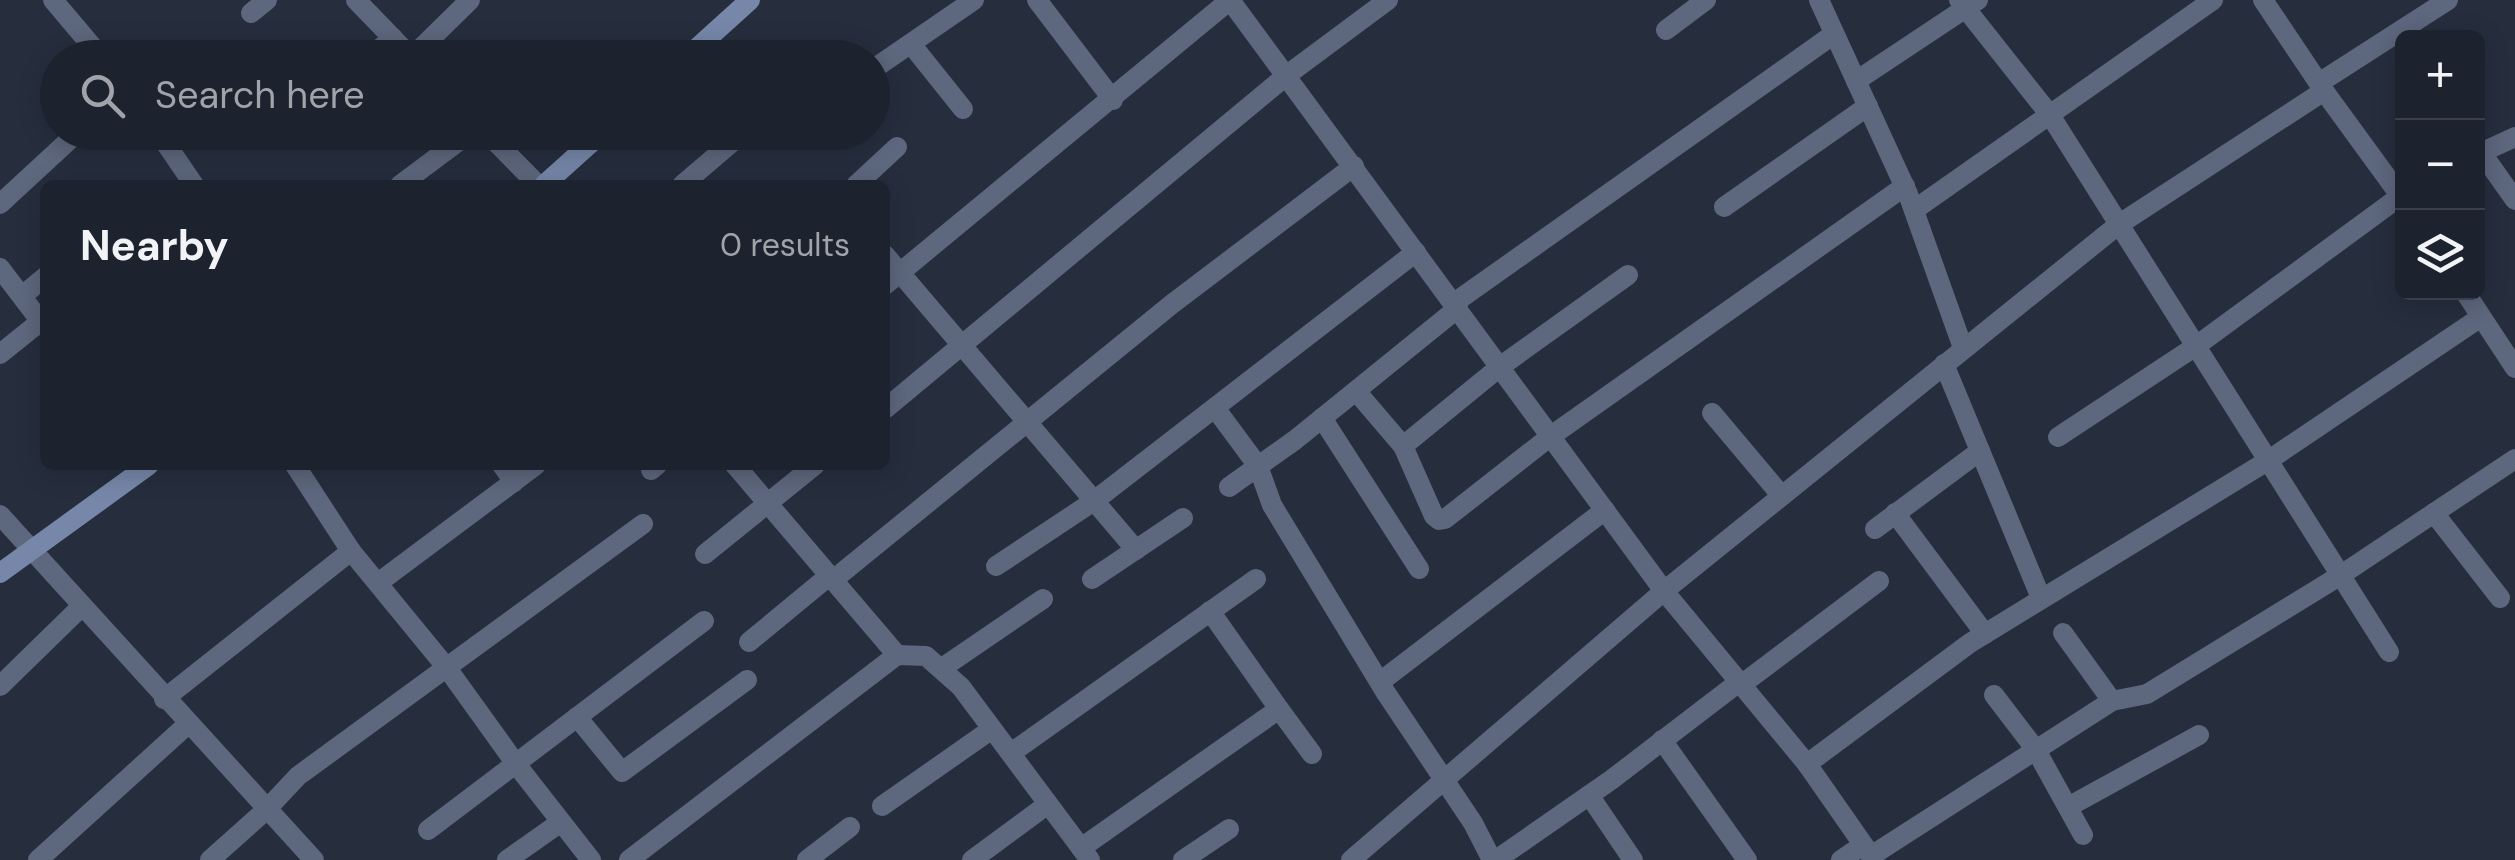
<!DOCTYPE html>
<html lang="en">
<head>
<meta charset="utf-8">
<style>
	:root { --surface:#1c222e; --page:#252a36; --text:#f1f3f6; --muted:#a0a4aa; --line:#3a3f4a }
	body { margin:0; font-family:"DM Sans",sans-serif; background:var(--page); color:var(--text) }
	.controls { position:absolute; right:30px; top:30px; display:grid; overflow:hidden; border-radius:15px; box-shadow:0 5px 25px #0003 }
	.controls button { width:90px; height:90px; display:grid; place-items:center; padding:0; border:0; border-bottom:2px solid var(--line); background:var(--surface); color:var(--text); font:50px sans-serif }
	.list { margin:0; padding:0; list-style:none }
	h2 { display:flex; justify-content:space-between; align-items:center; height:130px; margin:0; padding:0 40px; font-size:42px }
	h2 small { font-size:32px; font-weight:400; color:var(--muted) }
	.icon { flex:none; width:55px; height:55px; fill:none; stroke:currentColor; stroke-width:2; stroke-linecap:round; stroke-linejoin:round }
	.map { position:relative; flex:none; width:2515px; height:860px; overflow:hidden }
	.search { position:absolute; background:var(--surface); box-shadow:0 5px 25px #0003; left:40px; top:40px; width:850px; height:110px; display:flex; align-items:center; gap:25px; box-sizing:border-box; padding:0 35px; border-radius:55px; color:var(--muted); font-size:38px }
	.panel { position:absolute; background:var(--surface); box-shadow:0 5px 25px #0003; left:40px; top:180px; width:850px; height:290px; border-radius:15px }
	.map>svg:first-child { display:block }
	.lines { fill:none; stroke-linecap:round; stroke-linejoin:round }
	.minor { stroke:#5d677d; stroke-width:20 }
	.tertiary { stroke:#5d677d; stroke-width:20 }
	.secondary { stroke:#7687a9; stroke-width:20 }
</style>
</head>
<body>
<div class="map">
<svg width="2515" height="860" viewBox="0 0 2515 860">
	<rect width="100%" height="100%" fill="#262e3e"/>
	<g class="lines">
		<!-- minor -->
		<g class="minor">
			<path d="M53 0 102 58"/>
			<path d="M356 0 412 58"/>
			<path d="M1037 0 1113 100"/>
			<path d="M1819 0 1908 194 1963 348"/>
			<path d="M1959 0 2050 115 2389 652"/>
			<path d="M2263 0 2324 91 2402 198"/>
			<path d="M251 13 267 0"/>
			<path d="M1666 30 1706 0"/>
			<path d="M911 44 963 109"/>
			<path d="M412 57 470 0"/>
			<path d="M368 58 393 38"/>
			<path d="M872 70 974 0"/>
			<path d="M1856 81 1978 0"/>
			<path d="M2319 83 2448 0"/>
			<path d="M158 132 194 185"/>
			<path d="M486 132 538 185"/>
			<path d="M268 136 272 132"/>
			<path d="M2481 152 2515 200"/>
			<path d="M2478 154 2515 137"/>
			<path d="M400 185 471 132"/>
			<path d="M682 185 744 132"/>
			<path d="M856 185 897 147"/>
			<path d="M0 204 78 132"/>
			<path d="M1724 207 1868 106"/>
			<path d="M1914 210 2213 0"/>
			<path d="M885 255 1136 550"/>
			<path d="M0 268 45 327"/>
			<path d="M885 285 1230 0"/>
			<path d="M2465 292 2515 368"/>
			<path d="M22 296 45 277"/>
			<path d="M1454 303 1834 34"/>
			<path d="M0 354 41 321"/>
			<path d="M1944 364 2041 598"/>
			<path d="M1356 391 1403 446 1434 516 1439 520 1445 519 1551 436 1905 186"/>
			<path d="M1215 408 1258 466 1272 505 1386 693 1473 823 1492 860"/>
			<path d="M885 409 1287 75 1388 0"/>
			<path d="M1712 413 1781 495"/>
			<path d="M1322 418 1419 569"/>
			<path d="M2058 437 2196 346 2402 195"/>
			<path d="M1403 446 1501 366 1628 275"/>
			<path d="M295 465 351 551 447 668 516 764 591 860"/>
			<path d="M502 465 514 482"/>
			<path d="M735 465 897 655"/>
			<path d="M651 470 657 465"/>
			<path d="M1229 487 1295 440 1458 308"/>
			<path d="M1895 513 1985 634"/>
			<path d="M2434 513 2500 598"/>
			<path d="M0 515 314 860"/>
			<path d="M1875 529 1980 451"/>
			<path d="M705 554 815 465"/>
			<path d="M996 566 1094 501 1416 252"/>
			<path d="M1092 579 1183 518"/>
			<path d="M833 580 1172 304 1354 166"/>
			<path d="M378 583 536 465"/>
			<path d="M2063 633 2112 701"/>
			<path d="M749 642 829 576"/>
			<path d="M942 668 1043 599"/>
			<path d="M1380 682 1605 510"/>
			<path d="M1741 685 1879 581"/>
			<path d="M0 686 81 607"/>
			<path d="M1994 695 2036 750 2083 835"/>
			<path d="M164 699 351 551"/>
			<path d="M1279 709 1312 754"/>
			<path d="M577 717 622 772 747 680"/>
			<path d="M1662 740 1747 860"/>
			<path d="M1011 753 1256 579"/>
			<path d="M1807 764 1970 643 2269 460 2481 317"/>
			<path d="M1589 795 1633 860"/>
			<path d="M882 806 992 729"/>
			<path d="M2068 807 2199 735"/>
			<path d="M428 830 704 621"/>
			<path d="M1081 848 1279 709 1210 611"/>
			<path d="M1871 856 2112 701 2147 694 2341 575 2515 459"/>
			<path d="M38 860 188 724"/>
			<path d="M210 860 267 809 298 776 643 524"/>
			<path d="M507 860 561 822"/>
			<path d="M629 860 897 655 926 656 961 687 1090 860"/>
			<path d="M807 860 850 827"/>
			<path d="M972 860 1048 804"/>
			<path d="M1183 860 1229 829"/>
			<path d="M1351 860 1664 591 2118 225 2324 91"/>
			<path d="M1496 860 1611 780 1739 682"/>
			<path d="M1841 860 1863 845"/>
		</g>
		<!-- tertiary -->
		<path class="tertiary" d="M1230 0 1664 591 1807 764 1874 860"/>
		<!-- secondary -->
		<g class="secondary">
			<path d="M686 58 750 0"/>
			<path d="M544 185 603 132"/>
			<path d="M0 573 149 465"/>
		</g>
	</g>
</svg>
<div class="controls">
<button>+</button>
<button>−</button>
<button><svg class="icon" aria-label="layers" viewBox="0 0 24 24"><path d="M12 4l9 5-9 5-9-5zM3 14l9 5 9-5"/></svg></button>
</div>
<div class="search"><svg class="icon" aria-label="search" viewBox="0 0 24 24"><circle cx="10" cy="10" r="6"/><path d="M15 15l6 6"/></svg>Search here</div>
<section class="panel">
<h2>Nearby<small>0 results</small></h2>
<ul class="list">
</ul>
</section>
</div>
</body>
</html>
